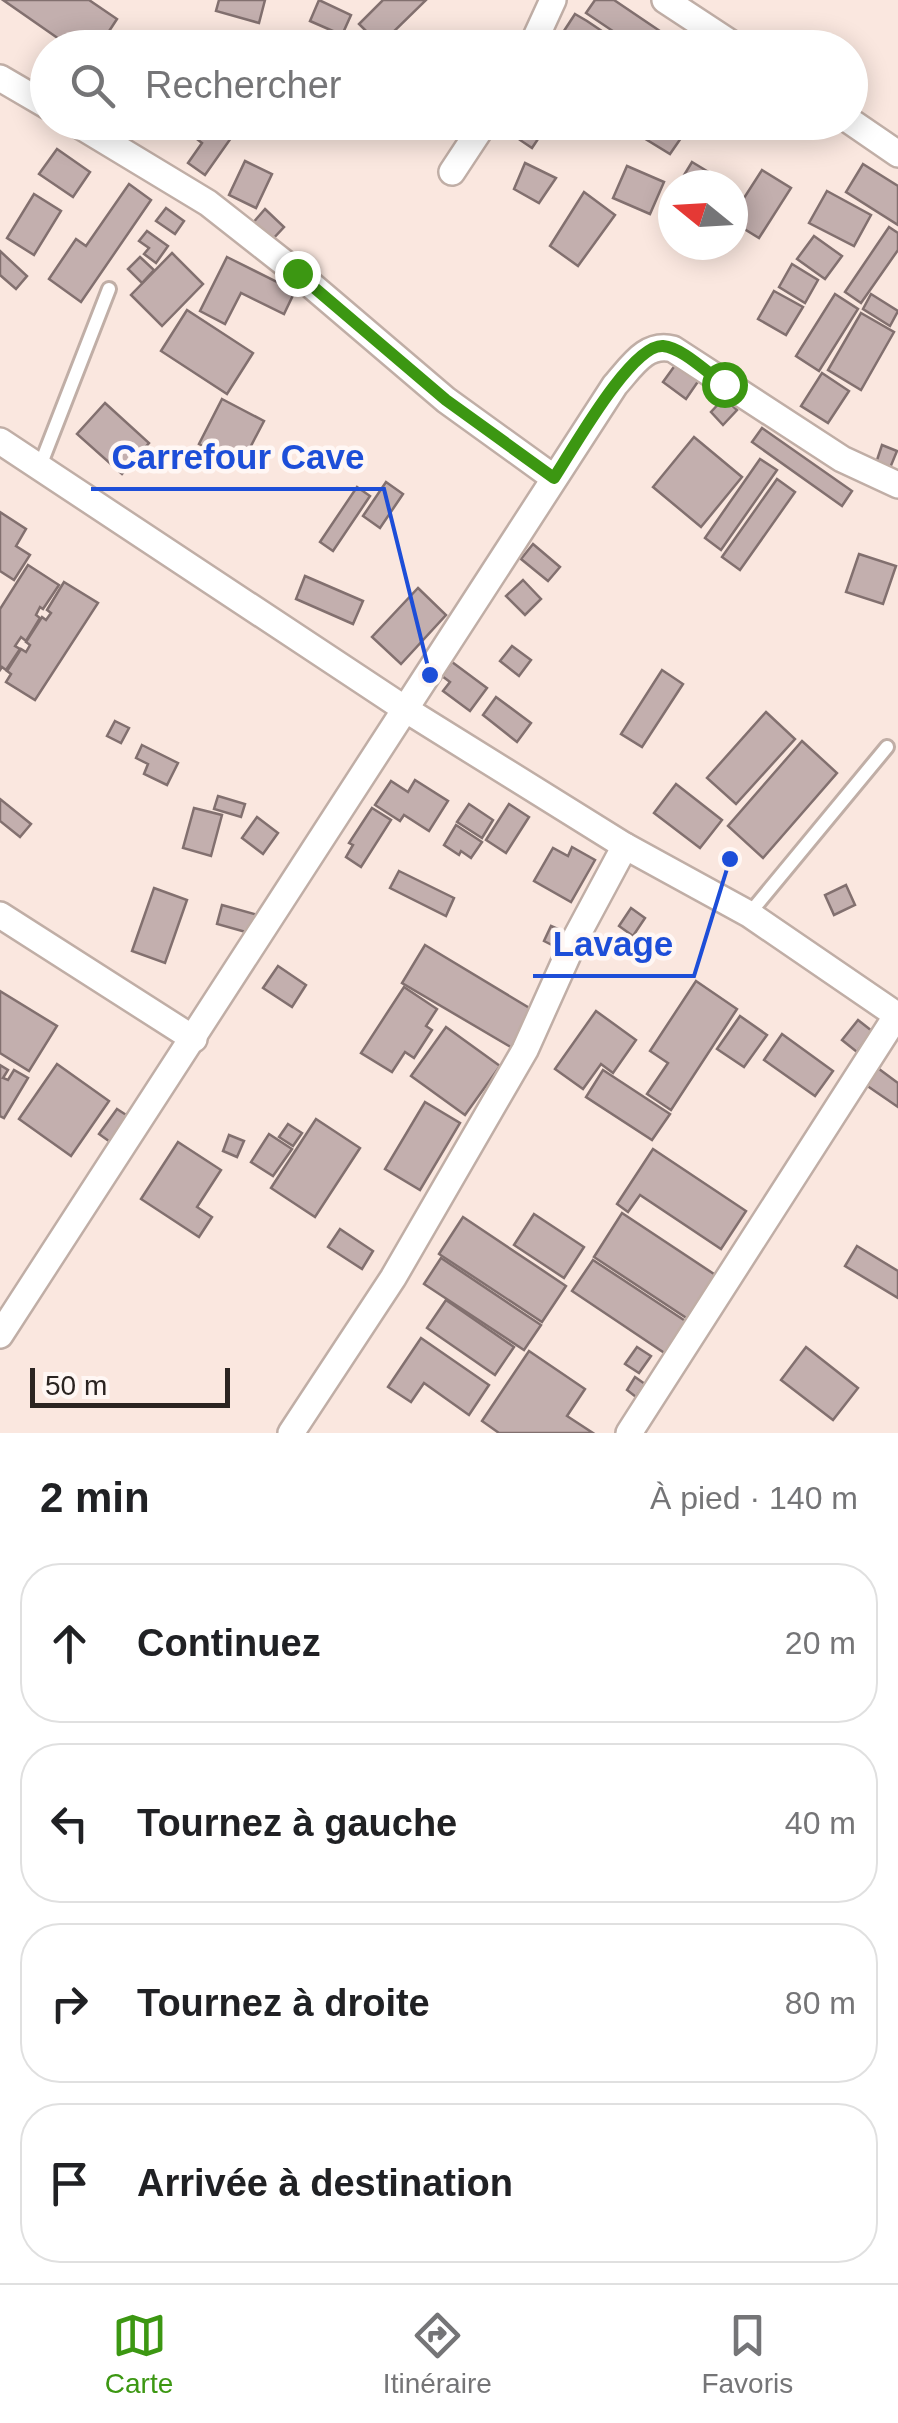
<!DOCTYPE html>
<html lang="fr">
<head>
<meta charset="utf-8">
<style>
	:root { --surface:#fff; --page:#f2f2f2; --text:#202124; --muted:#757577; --line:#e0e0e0; --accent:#3c9712 }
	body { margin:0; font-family:Helvetica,sans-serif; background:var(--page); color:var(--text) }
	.compass { position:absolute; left:658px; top:170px; width:90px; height:90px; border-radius:50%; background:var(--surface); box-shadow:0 5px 25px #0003; rotate:288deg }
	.scale { position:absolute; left:30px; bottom:25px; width:200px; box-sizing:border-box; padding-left:10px; border:5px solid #2b2421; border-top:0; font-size:28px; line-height:35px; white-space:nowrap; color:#2b2421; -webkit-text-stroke:8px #fff7f4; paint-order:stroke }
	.stop { position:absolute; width:30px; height:30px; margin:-22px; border:8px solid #3c9712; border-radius:50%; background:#fff }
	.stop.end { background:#3c9712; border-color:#fff; box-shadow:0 2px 10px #0008 }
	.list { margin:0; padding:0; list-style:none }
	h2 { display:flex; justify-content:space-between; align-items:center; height:130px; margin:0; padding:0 40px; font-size:42px }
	h2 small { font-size:32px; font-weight:400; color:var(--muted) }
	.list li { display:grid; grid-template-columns:65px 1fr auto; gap:30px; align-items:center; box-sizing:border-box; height:160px; margin:0 20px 20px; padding:0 20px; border:2px solid var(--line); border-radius:40px }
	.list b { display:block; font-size:38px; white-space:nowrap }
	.list em { font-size:32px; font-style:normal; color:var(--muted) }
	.icon { flex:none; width:55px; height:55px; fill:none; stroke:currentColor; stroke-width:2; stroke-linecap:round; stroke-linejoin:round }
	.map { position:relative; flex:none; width:898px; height:1433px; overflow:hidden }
	.search { position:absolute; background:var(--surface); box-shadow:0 5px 25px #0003; left:30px; right:30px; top:30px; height:110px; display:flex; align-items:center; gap:25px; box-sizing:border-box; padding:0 35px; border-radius:55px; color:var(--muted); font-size:38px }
	.sheet { height:850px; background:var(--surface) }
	nav { display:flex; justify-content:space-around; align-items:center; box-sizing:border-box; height:140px; border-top:2px solid var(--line); background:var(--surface); font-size:28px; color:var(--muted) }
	nav a { display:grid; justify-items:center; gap:5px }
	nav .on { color:var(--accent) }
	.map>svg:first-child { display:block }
	.building { fill:#c3afae; stroke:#82706f; stroke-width:2.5 }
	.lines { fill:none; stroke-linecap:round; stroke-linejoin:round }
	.service-casing { stroke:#c0aea6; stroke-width:18 }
	.minor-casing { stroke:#c0aea6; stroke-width:30 }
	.service { stroke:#fff; stroke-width:12 }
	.minor { stroke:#fff; stroke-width:25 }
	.route { stroke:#3c9712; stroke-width:12 }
	.leader { fill:none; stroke:#1d4ed8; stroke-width:4 }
	.callout-dot { fill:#1d4ed8; stroke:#fff7f4; stroke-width:4 }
	.callout-label { font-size:35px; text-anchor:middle; font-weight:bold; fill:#1d4ed8; stroke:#fff7f4; stroke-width:9; stroke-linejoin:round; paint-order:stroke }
</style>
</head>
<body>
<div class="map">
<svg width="898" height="1433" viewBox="0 0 898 1433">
	<rect width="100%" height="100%" fill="#fae7df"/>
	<!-- building -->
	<g class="building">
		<path d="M3 0H89L117 19 98 48H72Z"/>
		<path d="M219 0H265L259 23 216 11Z"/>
		<path d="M319 0 351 15 342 35 310 21Z"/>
		<path d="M383 0H426L380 45 359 24Z"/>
		<path d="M595 0H614L685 48H638L586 13Z"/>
		<path d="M575 14 587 21 627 48H571L574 42 562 34Z"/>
		<path d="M261 32 274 37 269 48 255 47Z"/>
		<path d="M423 35 458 48H418Z"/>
		<path d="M203 122H210L231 138 205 175 188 163 202 143 193 136Z"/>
		<path d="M531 122 548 124 532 148 520 140Z"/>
		<path d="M692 122 670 154 639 135 646 122Z"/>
		<path d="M57 149 90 172 73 197 39 174Z"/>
		<path d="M245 161 272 174 256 208 229 195Z"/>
		<path d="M692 162 730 185H678Z"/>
		<path d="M525 163 556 178 539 203 514 189Z"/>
		<path d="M863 164 898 186V225L846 192Z"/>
		<path d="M627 166 664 182 650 214 613 198Z"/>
		<path d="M762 170 791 188 759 238 733 222V215Z"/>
		<path d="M129 184 151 200 81 302 49 279 76 239 86 246Z"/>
		<path d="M827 191 871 215 854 246 809 223Z"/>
		<path d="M584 192 615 215 578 266 550 246Z"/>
		<path d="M34 194 61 211 34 255 7 238Z"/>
		<path d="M166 208 184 221 175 234 156 221Z"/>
		<path d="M265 209 284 227 271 241 252 224Z"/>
		<path d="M889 227 898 233V250L861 303 845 292Z"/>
		<path d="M147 231 168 246 156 263 144 254 149 248 139 241Z"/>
		<path d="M814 236 842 256 825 279 797 259Z"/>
		<path d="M0 251 27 276 16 289 0 275Z"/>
		<path d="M172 253 203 284 162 326 131 295Z"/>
		<path d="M140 257 154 270 142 283 128 269Z"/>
		<path d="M227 257 295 291 284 314 241 293 225 324 200 311Z"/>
		<path d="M792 264 818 280 805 303 779 287Z"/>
		<path d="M774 291 803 307 786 335 758 319Z"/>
		<path d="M835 294 858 309 819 371 796 356Z"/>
		<path d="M871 294 898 311 890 326 863 309Z"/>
		<path d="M187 310 253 353 227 394 161 351Z"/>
		<path d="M861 313 894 332 861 390 828 370Z"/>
		<path d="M676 364 699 380 686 399 663 382Z"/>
		<path d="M822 373 849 391 828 423 801 406Z"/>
		<path d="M724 398 737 410 723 425 711 412Z"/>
		<path d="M222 399 264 421 241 465 199 444Z"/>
		<path d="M105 403 149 443 122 474 77 434Z"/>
		<path d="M762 428 852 491 842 506 752 442Z"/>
		<path d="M694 437 742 477 701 527 653 487Z"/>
		<path d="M882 445 897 451 890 468 876 463Z"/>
		<path d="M760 459 777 470 721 550 705 538Z"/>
		<path d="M777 479 795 492 740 570 722 557Z"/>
		<path d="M386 482 403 494 380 528 363 516Z"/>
		<path d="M357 487 370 496 333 551 320 542Z"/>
		<path d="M0 512 26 529 16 546 30 555 14 580 0 571Z"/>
		<path d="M533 544 560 567 548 581 521 559Z"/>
		<path d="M859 554 896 566 883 604 846 592Z"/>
		<path d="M28 565 59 585 43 609 40 607 36 615 40 618 26 641 21 637 15 646 20 649 6 670 2 667 0 670V609Z"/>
		<path d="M305 576 363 601 353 624 296 599Z"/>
		<path d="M523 580 541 599 525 615 506 596Z"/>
		<path d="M64 582 98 603 35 700 6 682 11 674 7 671 21 649 26 652 30 645 26 642 42 617 46 620 51 613 47 610Z"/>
		<path d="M418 588 446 615 401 664 372 637Z"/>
		<path d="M512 646 531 660 519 676 500 661Z"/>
		<path d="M452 662 487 688 470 711 443 691 450 682 442 676Z"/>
		<path d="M662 670 683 684 642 747 621 734Z"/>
		<path d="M496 697 531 723 517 742 483 715Z"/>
		<path d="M766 712 795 739 736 804 707 778Z"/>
		<path d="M115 721 129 728 121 743 107 736Z"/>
		<path d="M802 741 837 773 763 858 728 826Z"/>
		<path d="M142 745 178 763 167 785 144 774 148 764 136 758Z"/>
		<path d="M415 780 448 801 429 831 404 815 400 821 375 805 391 781 408 792Z"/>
		<path d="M676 784 722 820 700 848 654 813Z"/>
		<path d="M218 796 245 804 241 817 214 809Z"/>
		<path d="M0 799 31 824 20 837 0 821Z"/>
		<path d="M469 804 493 820 482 838 457 822Z"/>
		<path d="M509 804 529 817 506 853 486 840Z"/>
		<path d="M194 808 222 815 211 856 183 848Z"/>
		<path d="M372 808 391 820 361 867 346 857 353 845 349 843Z"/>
		<path d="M257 817 278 833 263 854 242 838Z"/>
		<path d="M456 825 482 842 471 858 461 851 459 855 444 845Z"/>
		<path d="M572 847 595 860 571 902 534 881 553 848 568 856Z"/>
		<path d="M399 871 454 898 446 916 390 888Z"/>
		<path d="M846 885 855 905 834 915 825 895Z"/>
		<path d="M154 888 187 900 165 963 132 951Z"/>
		<path d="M222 905 265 917 260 936 217 924Z"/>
		<path d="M631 908 645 918 633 936 619 926Z"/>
		<path d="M551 926 567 933 560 949 544 941Z"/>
		<path d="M425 945 536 1012 514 1049 402 983Z"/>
		<path d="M278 966 306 985 292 1007 263 988Z"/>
		<path d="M696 981 737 1009 671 1110 647 1094 668 1063 650 1051Z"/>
		<path d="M404 987 437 1009 426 1026 432 1030 414 1058 405 1052 392 1072 361 1053Z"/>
		<path d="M0 991 57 1026 29 1071 0 1053Z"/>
		<path d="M596 1011 636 1040 613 1073 601 1064 583 1089 555 1069Z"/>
		<path d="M740 1016 767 1035 744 1067 717 1049Z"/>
		<path d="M858 1020 872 1031 857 1052 842 1040Z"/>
		<path d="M446 1027 500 1066 465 1115 411 1076Z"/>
		<path d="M782 1034 833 1071 815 1096 764 1060Z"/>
		<path d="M57 1064 109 1101 71 1156 19 1119Z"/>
		<path d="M0 1065 8 1070 3 1078 8 1080 14 1070 28 1078 4 1118 0 1116Z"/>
		<path d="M875 1066 898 1083V1107L863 1083Z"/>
		<path d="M603 1070 670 1114 652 1140 586 1097Z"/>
		<path d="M425 1102 460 1123 420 1190 385 1169Z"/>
		<path d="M117 1109 131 1118 113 1144 99 1134Z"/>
		<path d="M316 1119 360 1148 315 1217 271 1188Z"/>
		<path d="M288 1124 302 1133 293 1146 279 1137Z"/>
		<path d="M269 1134 292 1149 273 1176 251 1162Z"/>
		<path d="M229 1135 244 1141 237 1157 223 1151Z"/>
		<path d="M178 1142 221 1170 197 1207 212 1217 199 1237 141 1199Z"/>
		<path d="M653 1149 746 1211 721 1249 640 1195 628 1212 617 1204Z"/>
		<path d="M622 1213 717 1276 688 1319 594 1257Z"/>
		<path d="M534 1214 584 1247 564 1278 514 1245Z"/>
		<path d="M463 1217 566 1286 542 1322 439 1254Z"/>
		<path d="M340 1229 373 1251 362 1269 328 1247Z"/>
		<path d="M857 1246 898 1271V1298L845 1266Z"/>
		<path d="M441 1258 541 1325 524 1350 424 1284Z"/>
		<path d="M593 1260 690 1324 669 1356 572 1291Z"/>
		<path d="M446 1300 514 1347 495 1375 427 1328Z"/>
		<path d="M421 1338 489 1385 469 1415 424 1383 411 1402 388 1387Z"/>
		<path d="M637 1347 651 1356 639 1373 625 1364Z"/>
		<path d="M806 1347 858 1388 833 1420 781 1380Z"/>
		<path d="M529 1351 585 1389 567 1416 593 1433H499L482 1421Z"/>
		<path d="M635 1377 645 1384 636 1397 627 1390Z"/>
	</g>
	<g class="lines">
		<defs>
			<g id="service">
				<path d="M40 466 109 289"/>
				<path d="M749 914 887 747"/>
			</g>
			<g id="minor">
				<path d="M665 0 738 48"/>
				<path d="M531 48 553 0"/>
				<path d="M0 78 48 106"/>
				<path d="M850 121 898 154"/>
				<path d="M74 122 208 203 297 273 446 400 554 478"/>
				<path d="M452 172 485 122"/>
				<path d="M0 441 405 709 625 846 749 914 898 1016"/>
				<path d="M0 915 194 1039"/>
				<path d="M0 1335 615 385C632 366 646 342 673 349L842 459 898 485"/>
				<path d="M291 1433 393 1278 525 1050 574 941 625 846"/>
				<path d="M629 1433 897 1015"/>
			</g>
		</defs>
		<!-- service casing -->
		<use href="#service" class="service-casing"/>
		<!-- minor casing -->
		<use href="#minor" class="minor-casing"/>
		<!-- service -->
		<use href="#service" class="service"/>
		<!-- minor -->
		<use href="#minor" class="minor"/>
	</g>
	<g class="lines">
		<!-- route -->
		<path class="route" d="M297 273 446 400 554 478C572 451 631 344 663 346 683 348 707 373 724 384"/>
	</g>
	<!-- callouts -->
	<path class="leader" d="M430 675L384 489H91M730 859L694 976H533"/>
	<g class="callout-dot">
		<circle cx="430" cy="675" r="10"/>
		<circle cx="730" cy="859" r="10"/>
	</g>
	<g class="callout-label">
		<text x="238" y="469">Carrefour Cave</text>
		<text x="613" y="956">Lavage</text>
	</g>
</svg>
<svg class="compass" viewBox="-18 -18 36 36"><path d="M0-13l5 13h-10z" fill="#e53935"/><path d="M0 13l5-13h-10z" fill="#757577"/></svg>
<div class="scale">50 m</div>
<div class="stop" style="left:724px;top:384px"></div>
<div class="stop end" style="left:297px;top:273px"></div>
<div class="search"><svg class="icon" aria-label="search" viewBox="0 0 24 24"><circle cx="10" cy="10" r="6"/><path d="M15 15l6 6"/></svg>Rechercher</div>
</div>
<section class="sheet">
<h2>2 min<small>À pied · 140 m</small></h2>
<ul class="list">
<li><svg class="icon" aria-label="ahead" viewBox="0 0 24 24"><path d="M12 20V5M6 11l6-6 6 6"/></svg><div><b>Continuez</b></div><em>20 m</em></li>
<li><svg class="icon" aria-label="left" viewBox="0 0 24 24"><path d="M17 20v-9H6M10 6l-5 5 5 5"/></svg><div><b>Tournez à gauche</b></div><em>40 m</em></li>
<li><svg class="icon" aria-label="right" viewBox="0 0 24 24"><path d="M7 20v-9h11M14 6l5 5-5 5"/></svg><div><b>Tournez à droite</b></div><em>80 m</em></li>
<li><svg class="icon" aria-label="arrive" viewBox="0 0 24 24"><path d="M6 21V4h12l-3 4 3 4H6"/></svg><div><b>Arrivée à destination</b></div></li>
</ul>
</section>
<nav>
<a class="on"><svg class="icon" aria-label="map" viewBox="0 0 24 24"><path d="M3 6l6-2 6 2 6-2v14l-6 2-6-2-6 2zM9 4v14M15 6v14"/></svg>Carte</a>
<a><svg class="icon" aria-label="directions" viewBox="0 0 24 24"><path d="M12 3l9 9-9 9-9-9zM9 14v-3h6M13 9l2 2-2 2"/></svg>Itinéraire</a>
<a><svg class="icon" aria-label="saved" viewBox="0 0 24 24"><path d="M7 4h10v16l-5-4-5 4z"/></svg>Favoris</a>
</nav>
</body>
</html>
